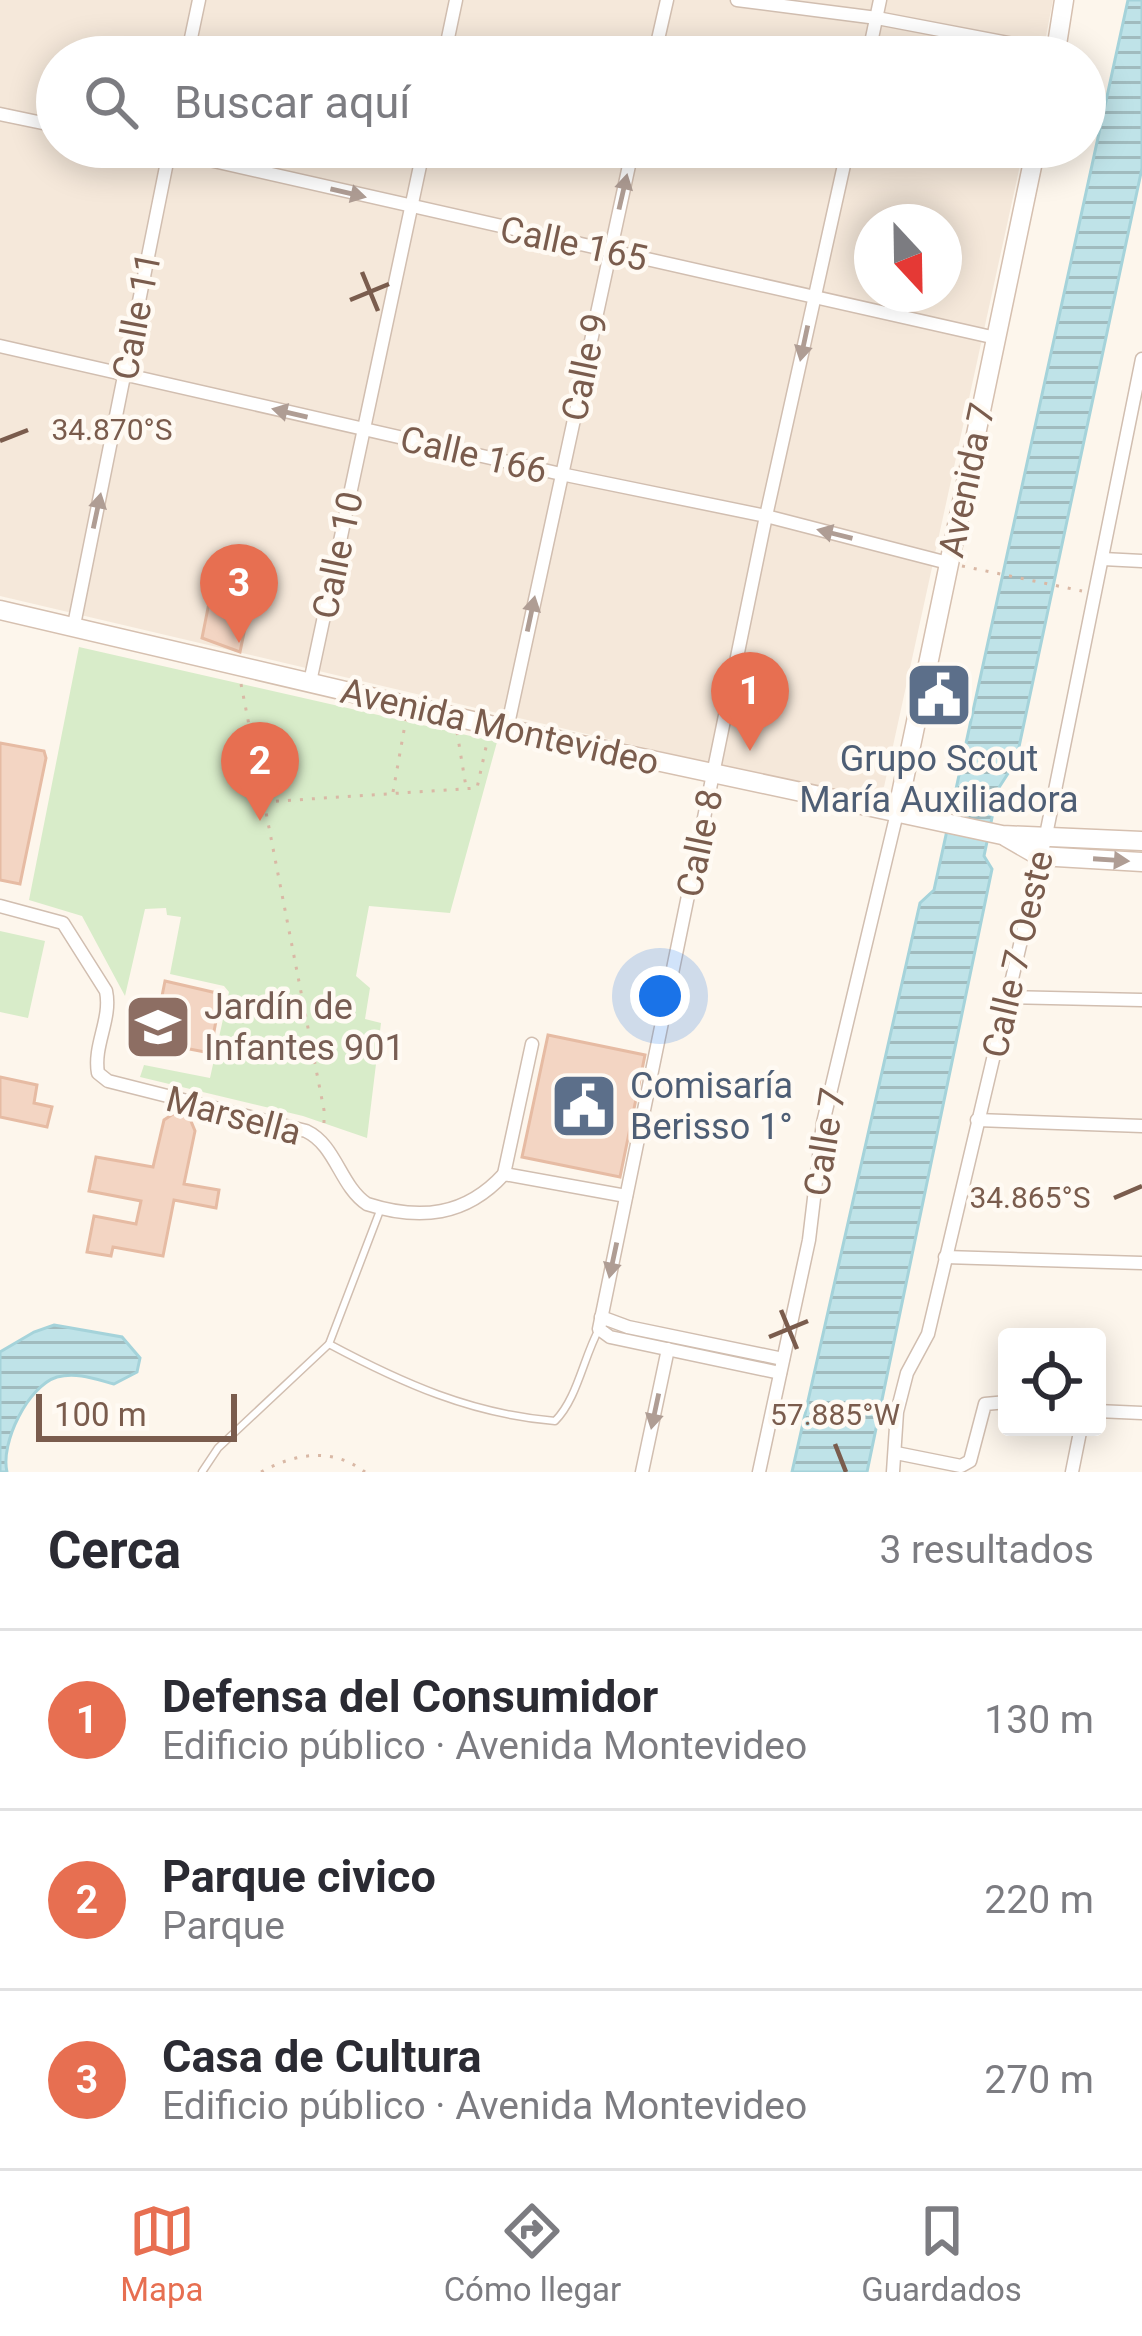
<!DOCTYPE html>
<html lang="es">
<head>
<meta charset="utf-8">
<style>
	:root { --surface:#fff; --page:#f2f2f3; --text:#2b2b33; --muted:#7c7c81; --line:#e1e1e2; --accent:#e76f51 }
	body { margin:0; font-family:Roboto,sans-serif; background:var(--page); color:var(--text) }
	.controls { position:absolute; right:36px; bottom:36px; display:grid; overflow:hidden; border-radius:12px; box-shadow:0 6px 30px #0003 }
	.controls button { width:108px; height:108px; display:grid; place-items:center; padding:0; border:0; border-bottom:3px solid var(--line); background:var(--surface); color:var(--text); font:60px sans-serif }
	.compass { position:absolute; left:854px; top:204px; width:108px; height:108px; border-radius:50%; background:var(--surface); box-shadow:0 6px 30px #0003; rotate:158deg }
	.scale { position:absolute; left:36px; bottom:30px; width:201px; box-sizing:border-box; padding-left:12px; border:6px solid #7a5c4d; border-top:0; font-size:33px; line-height:42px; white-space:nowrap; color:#7a5c4d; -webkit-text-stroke:9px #fffaf3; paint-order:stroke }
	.you { position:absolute; left:660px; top:996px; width:42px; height:42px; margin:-30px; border:9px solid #fff; border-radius:50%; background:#1a73e8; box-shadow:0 0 0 18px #1a73e833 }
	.badge { display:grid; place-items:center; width:78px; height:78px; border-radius:50%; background:var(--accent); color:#fff; font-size:39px; font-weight:700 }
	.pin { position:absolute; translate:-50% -99px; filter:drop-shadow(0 3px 6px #0008) }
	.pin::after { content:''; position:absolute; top:63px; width:42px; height:36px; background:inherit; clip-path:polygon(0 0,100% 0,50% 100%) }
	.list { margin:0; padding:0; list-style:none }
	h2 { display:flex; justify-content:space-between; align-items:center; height:156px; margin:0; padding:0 48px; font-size:51px }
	h2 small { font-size:39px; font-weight:400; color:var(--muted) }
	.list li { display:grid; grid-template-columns:78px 1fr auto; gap:36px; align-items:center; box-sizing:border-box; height:180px; padding:0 48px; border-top:3px solid var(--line) }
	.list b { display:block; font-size:45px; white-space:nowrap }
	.list p { margin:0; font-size:39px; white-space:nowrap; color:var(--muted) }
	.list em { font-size:39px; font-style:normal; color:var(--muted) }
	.icon { flex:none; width:66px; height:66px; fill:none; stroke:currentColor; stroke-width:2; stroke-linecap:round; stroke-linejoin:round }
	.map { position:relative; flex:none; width:1142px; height:1472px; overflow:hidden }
	.search { position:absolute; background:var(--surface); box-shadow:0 6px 30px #0003; left:36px; right:36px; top:36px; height:132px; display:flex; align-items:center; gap:30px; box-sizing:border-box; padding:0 42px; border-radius:66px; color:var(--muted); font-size:45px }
	.sheet { height:696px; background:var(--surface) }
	nav { display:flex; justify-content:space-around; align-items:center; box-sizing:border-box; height:168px; border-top:3px solid var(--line); background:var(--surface); font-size:33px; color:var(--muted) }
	nav a { display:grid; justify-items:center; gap:6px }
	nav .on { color:var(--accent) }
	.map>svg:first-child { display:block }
	.residential { fill:#f5e8da; fill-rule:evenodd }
	.green { fill:#d8ecc9 }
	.water { fill:url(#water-rules); stroke:#a5d3da; stroke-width:3 }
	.building { fill:#f3d5c3; stroke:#e6bba3; stroke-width:3 }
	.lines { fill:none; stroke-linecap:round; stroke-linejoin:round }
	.service-casing { stroke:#d1beb0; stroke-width:9 }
	.minor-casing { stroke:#d1beb0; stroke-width:15 }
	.secondary-casing { stroke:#d6c0b0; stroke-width:21 }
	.path { stroke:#d9b8a5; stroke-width:3; stroke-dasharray:3 9; stroke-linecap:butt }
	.service { stroke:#fff; stroke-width:6 }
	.minor { stroke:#fff; stroke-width:12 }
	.secondary { stroke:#fff; stroke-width:18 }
	.oneway { fill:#af9d94 }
	.ticks { fill:none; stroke:#7a5c4d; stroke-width:4.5 }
	.labels { text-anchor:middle; stroke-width:9; stroke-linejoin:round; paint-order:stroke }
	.street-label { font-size:36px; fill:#7a5c4d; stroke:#fffaf3 }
	.service-label { font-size:36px; fill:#4e5e75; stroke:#fffaf3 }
	.education-label { font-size:36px; fill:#785e54; stroke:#fffaf3; text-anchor:start }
	.ticks-label { font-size:30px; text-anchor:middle; fill:#7a5c4d; stroke:#fffaf3; stroke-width:9; stroke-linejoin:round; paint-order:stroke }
</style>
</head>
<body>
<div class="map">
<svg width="1142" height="1472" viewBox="0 0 1142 1472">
	<defs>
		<pattern id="water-rules" width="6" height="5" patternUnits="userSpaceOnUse" patternTransform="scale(3)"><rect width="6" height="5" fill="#bfe3e8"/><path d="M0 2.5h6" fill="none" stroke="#a0bbbe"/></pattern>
	</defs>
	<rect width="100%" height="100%" fill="#fdf6ec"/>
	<!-- residential -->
	<path class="residential" d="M0 0H1053L1042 57H57V147H1024L884 787 859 798 0 596ZM872 222H944V294H872Z"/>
	<!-- green -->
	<g class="green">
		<path d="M79 647 497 742 450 913 369 906 356 976 370 988 365 1019 381 1023 367 1138 303 1116 140 1077 144 1065 210 1078 229 992 224 986 170 974 181 917 167 915 166 908 145 909 125 996 82 916 29 900Z"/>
		<path d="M0 931 45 941 28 1018 0 1012Z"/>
	</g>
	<!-- water -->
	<g class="water">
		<path d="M1128 0H1142V168L1016 761 998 789 984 856 992 869 867 1472H792L920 903 934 890Z"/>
		<path d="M54 1325 122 1337 140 1358 137 1372 114 1384C95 1379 77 1372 57 1377 28 1386 0 1443 7 1472H0V1352L34 1332Z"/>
	</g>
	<!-- building -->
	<g class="building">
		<path d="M227 549 260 555 240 652 202 638 217 563 224 564Z"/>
		<path d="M0 743 44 751 46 758 20 884 0 880Z"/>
		<path d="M165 981 221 994 210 1053 138 1039 144 1008 159 1011Z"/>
		<path d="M548 1035 645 1055 620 1177 522 1157Z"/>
		<path d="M0 1077 37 1085 34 1103 52 1107 47 1127 0 1117Z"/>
		<path d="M176 1112 188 1114 195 1131 184 1184 219 1190 216 1208 174 1200 163 1256 113 1247 111 1256 87 1252 94 1216 136 1224 141 1201 89 1191 96 1157 153 1167 164 1120Z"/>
	</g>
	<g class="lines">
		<defs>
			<g id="service">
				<path d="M329 1344C402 1383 471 1414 555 1421 577 1399 583 1359 599 1329"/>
				<path d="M202 1472 218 1448 329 1344 381 1208"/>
			</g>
			<g id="minor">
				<path d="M737 0 877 18 1056 52"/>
				<path d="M187 57 199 0"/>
				<path d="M444 57 456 0"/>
				<path d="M654 57 667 0"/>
				<path d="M868 57 880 0"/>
				<path d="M0 114 57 126"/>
				<path d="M152 147 996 338"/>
				<path d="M0 346 561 474 766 516 948 563"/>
				<path d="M1103 559 1142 561"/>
				<path d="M74 625 170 147"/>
				<path d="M310 682 424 147"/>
				<path d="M507 729 633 147"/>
				<path d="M0 906 63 923 106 991C112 1019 93 1045 98 1073L108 1081 306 1131C336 1145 340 1186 367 1204 420 1221 466 1216 504 1174L626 1196"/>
				<path d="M1007 997 1142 1000"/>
				<path d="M977 1120 1142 1126"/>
				<path d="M504 1174 532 1044"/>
				<path d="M945 1257 1142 1263"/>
				<path d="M601 1317 628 1327 783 1359"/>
				<path d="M780 1373 610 1337 599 1329 766 516 848 147"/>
				<path d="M1097 1411 1142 1413"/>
				<path d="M896 1453 961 1466 970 1461 985 1404 1007 1402"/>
				<path d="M642 1472 668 1349"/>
				<path d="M759 1472 809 1240 823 1123 897 813"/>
				<path d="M893 1472 897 1412 907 1373 928 1334 1046 835 1142 359"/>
				<path d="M1072 1472 1081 1427"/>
			</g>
			<g id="secondary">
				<path d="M1055 57 1064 0"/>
				<path d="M0 610 507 729 1002 835 1142 841"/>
				<path d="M897 813 1036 147"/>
				<path d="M1006 837 1039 856 1142 862"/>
			</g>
		</defs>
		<!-- service casing -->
		<use href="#service" class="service-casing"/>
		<!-- minor casing -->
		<use href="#minor" class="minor-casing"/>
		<!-- secondary casing -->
		<use href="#secondary" class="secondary-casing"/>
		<!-- path -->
		<g class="path">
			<path d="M962 566 1082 591"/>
			<path d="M241 684 324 1110V1128"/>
			<path d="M457 732 466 787"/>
			<path d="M393 792 406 719"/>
			<path d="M264 802 477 788 488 738"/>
			<path d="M261 1472C296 1453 332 1447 365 1472"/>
		</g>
		<!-- service -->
		<use href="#service" class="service"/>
		<!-- minor -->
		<use href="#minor" class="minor"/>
		<!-- secondary -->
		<use href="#secondary" class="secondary"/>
	</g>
	<!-- one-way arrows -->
	<defs><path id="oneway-solid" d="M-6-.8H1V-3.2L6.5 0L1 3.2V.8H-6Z" transform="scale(3)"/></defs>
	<g class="oneway">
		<use href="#oneway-solid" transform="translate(623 192) rotate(-77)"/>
		<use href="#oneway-solid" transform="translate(348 193) rotate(13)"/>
		<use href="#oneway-solid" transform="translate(804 343) rotate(102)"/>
		<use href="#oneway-solid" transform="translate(290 413) rotate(-167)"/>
		<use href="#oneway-solid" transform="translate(97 511) rotate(-78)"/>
		<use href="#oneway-solid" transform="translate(835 534) rotate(-166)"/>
		<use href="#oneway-solid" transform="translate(531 614) rotate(-78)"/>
		<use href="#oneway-solid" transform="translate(1111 860) rotate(4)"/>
		<use href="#oneway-solid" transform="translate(613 1260) rotate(102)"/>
		<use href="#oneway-solid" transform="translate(655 1411) rotate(102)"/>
	</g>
	<!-- ticks -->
	<path class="ticks" d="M362 272 378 311M350 300 389 284M0 441 28 430M1114 1198 1142 1186M781 1310 797 1349M769 1337 808 1321M835 1444 846 1472"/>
	<!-- icons -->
	<defs>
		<symbol id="civic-square" viewBox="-11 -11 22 22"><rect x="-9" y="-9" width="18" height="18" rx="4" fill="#5c6f8a" stroke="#fffaf3"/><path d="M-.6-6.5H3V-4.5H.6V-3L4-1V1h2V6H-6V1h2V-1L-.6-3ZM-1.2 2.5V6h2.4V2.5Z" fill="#fff"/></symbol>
		<symbol id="school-square" viewBox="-11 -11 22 22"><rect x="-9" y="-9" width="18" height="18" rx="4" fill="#8d6e63" stroke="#fffaf3"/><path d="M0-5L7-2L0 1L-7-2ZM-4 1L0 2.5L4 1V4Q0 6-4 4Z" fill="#fff"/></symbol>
	</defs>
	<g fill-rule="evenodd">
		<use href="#civic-square" x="901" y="657" width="76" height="76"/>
		<use href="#school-square" x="120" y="989" width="76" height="76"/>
		<use href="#civic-square" x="546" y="1068" width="76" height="76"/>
	</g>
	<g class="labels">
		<!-- street labels -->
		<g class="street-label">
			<text transform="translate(574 243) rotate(12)" y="13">Calle 165</text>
			<text transform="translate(136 316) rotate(-79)" y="13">Calle 11</text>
			<text transform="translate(584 367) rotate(-78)" y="13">Calle 9</text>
			<text transform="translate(474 454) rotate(13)" y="13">Calle 166</text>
			<text transform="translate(966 480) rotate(-78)" y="13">Avenida 7</text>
			<text transform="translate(337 555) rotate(-78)" y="13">Calle 10</text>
			<text transform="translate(500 726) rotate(13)" y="13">Avenida Montevideo</text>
			<text transform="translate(699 843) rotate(-78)" y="13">Calle 8</text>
			<text transform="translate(1017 954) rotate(-77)" y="13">Calle 7 Oeste</text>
			<text transform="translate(234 1115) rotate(15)" y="13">Marsella</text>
			<text transform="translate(824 1142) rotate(-81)" y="13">Calle 7</text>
		</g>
		<!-- service labels -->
		<g class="service-label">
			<text x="939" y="771">Grupo Scout<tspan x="939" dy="41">María Auxiliadora</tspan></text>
			<text x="630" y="1098" text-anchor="start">Comisaría<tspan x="630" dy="41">Berisso 1°</tspan></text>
		</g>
		<!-- education labels -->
		<g class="education-label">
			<text x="204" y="1019">Jardín de<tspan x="204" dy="41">Infantes 901</tspan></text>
		</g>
	</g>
	<g class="ticks-label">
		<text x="112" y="440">34.870°S</text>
		<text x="1030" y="1208">34.865°S</text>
		<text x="835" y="1425">57.885°W</text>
	</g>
</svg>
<div class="controls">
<button><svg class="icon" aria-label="locate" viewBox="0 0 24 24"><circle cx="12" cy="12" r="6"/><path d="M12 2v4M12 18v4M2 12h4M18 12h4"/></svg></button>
</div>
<svg class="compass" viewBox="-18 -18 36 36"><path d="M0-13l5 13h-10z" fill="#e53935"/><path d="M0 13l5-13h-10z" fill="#7c7c81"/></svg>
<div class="scale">100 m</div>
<div class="you"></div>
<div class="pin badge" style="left:750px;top:751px">1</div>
<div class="pin badge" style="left:260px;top:821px">2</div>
<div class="pin badge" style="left:239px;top:643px">3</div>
<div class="search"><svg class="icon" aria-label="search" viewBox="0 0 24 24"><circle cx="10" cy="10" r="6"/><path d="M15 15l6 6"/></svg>Buscar aquí</div>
</div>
<section class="sheet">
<h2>Cerca<small>3 resultados</small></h2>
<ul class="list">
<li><span class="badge">1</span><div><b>Defensa del Consumidor</b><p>Edificio público · Avenida Montevideo</p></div><em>130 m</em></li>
<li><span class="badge">2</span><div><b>Parque civico</b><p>Parque</p></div><em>220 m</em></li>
<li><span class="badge">3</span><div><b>Casa de Cultura</b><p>Edificio público · Avenida Montevideo</p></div><em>270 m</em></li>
</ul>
</section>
<nav>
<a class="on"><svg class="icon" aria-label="map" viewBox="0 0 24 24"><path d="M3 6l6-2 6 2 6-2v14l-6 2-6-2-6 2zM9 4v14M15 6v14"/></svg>Mapa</a>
<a><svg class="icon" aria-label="directions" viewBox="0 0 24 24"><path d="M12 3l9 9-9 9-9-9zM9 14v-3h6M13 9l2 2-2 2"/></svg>Cómo llegar</a>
<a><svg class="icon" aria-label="saved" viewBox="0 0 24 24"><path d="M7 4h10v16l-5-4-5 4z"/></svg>Guardados</a>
</nav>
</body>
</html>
